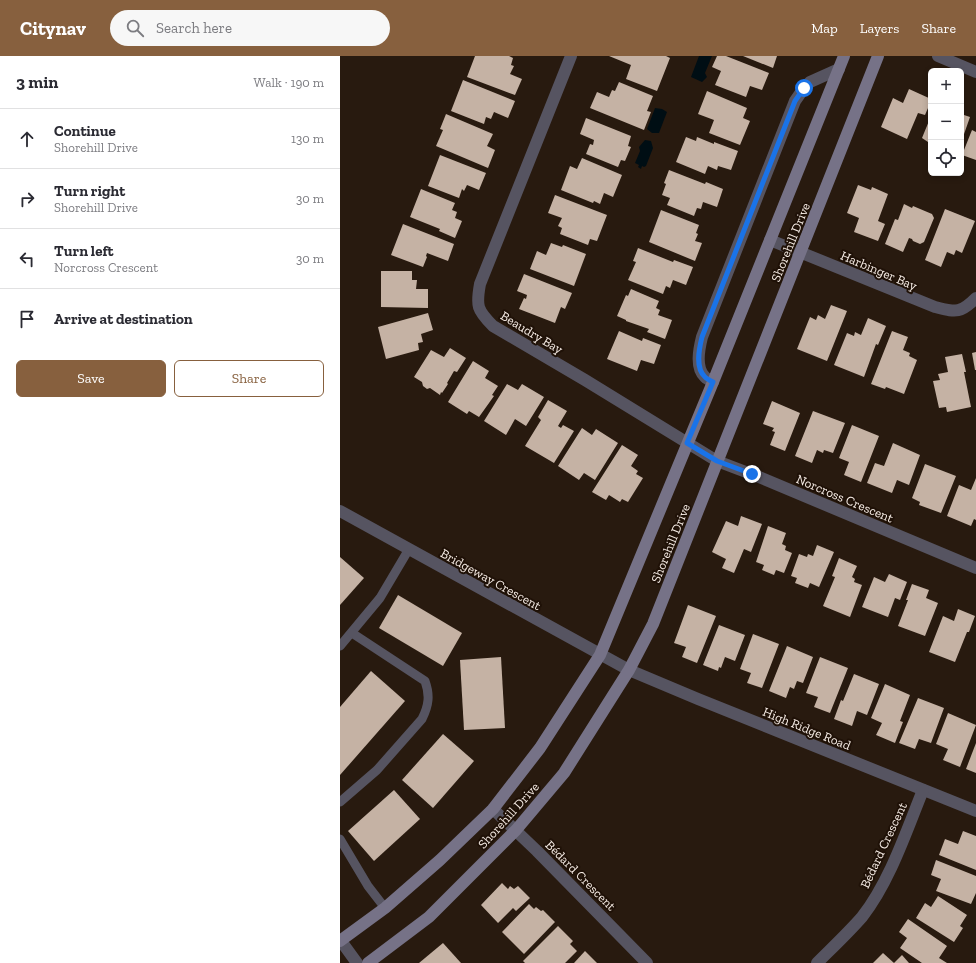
<!DOCTYPE html>
<html lang="en">
<head>
<meta charset="utf-8">
<style>
	:root { --surface:#fff; --page:#f7f7f7; --text:#2b2b33; --muted:#7c7c81; --line:#e1e1e2; --accent:#87603e }
	body { margin:0; font-family:"Zilla Slab",serif; background:var(--page); color:var(--text) }
	.controls { position:absolute; right:12px; top:12px; display:grid; overflow:hidden; border-radius:6px; box-shadow:0 2px 6px #0003 }
	.controls button { width:36px; height:36px; display:grid; place-items:center; padding:0; border:0; border-bottom:1px solid var(--line); background:var(--surface); color:var(--text); font:20px sans-serif }
	.stop { position:absolute; width:12px; height:12px; margin:-9px; border:3px solid #1a73e8; border-radius:50%; background:#fff }
	.stop.end { background:#1a73e8; border-color:#fff; box-shadow:0 1px 4px #0008 }
	.list { margin:0; padding:0; list-style:none }
	h2 { display:flex; justify-content:space-between; align-items:center; height:52px; margin:0; padding:0 16px; font-size:17px }
	h2 small { font-size:13px; font-weight:400; color:var(--muted) }
	.list li { display:grid; grid-template-columns:26px 1fr auto; gap:12px; align-items:center; box-sizing:border-box; height:60px; padding:0 16px; border-top:1px solid var(--line) }
	.list b { display:block; font-size:15px; white-space:nowrap }
	.list p { margin:0; font-size:13px; white-space:nowrap; color:var(--muted) }
	.list em { font-size:13px; font-style:normal; color:var(--muted) }
	.actions { display:flex; gap:8px; padding:12px 16px }
	.actions a { flex:1; padding:9px 0; border:1px solid var(--accent); border-radius:6px; text-align:center; font-size:14px; color:var(--accent) }
	.actions .main { background:var(--accent); color:#fff }
	.icon { flex:none; width:22px; height:22px; fill:none; stroke:currentColor; stroke-width:2; stroke-linecap:round; stroke-linejoin:round }
	.map { position:relative; flex:none; width:636px; height:907px; overflow:hidden }
	header { display:flex; align-items:center; gap:24px; box-sizing:border-box; height:56px; padding:0 20px; background:var(--accent); color:#fff }
	header strong { font-size:19px }
	nav { display:flex; gap:22px; margin-inline-start:auto; font-size:14px }
	.search { width:280px; height:36px; background:var(--page); display:flex; align-items:center; gap:10px; box-sizing:border-box; padding:0 14px; border-radius:22px; color:var(--muted); font-size:15px }
	main { display:flex }
	aside { flex:1; background:var(--surface) }
	.map>svg:first-child { display:block }
	.water { fill:#000e14 }
	.building { fill:#c5b2a4 }
	.lines { fill:none; stroke-linecap:round; stroke-linejoin:round }
	.lane { stroke:#565461; stroke-width:9 }
	.street { stroke:#565461; stroke-width:12 }
	.secondary { stroke:#767287; stroke-width:12 }
	.route { stroke:#1a73e8; stroke-width:5 }
	.labels { text-anchor:middle; stroke-width:4; stroke-linejoin:round; paint-order:stroke }
	.street-label { font-size:13px; fill:#f7ede6; stroke:#1f1107 }
</style>
</head>
<body>
<header>
<strong>Citynav</strong>
<div class="search"><svg class="icon" aria-label="search" viewBox="0 0 24 24"><circle cx="10" cy="10" r="6"/><path d="M15 15l6 6"/></svg>Search here</div>
<nav><a>Map</a><a>Layers</a><a>Share</a></nav>
</header>
<main>
<aside>
<h2>3 min<small>Walk · 190 m</small></h2>
<ul class="list">
<li><svg class="icon" aria-label="ahead" viewBox="0 0 24 24"><path d="M12 20V5M6 11l6-6 6 6"/></svg><div><b>Continue</b><p>Shorehill Drive</p></div><em>130 m</em></li>
<li><svg class="icon" aria-label="right" viewBox="0 0 24 24"><path d="M7 20v-9h11M14 6l5 5-5 5"/></svg><div><b>Turn right</b><p>Shorehill Drive</p></div><em>30 m</em></li>
<li><svg class="icon" aria-label="left" viewBox="0 0 24 24"><path d="M17 20v-9H6M10 6l-5 5 5 5"/></svg><div><b>Turn left</b><p>Norcross Crescent</p></div><em>30 m</em></li>
<li><svg class="icon" aria-label="arrive" viewBox="0 0 24 24"><path d="M6 21V4h12l-3 4 3 4H6"/></svg><div><b>Arrive at destination</b></div></li>
</ul>
<div class="actions"><a class="main">Save</a><a>Share</a></div>
</aside>
<div class="map">
<svg width="636" height="907" viewBox="0 0 636 907">
	<rect width="100%" height="100%" fill="#281a0f"/>
	<!-- water -->
	<g class="water">
		<path d="M359 0H372L365 17 367 21 362 26 351 21Z"/>
		<path d="M315 52 322 53 327 56 319 77H312L307 73Z"/>
		<path d="M305 84 311 85 313 92 306 110 304 111 302 110 301 113 298 111 299 109 295 107 300 95 299 91Z"/>
	</g>
	<!-- building -->
	<g class="building">
		<path d="M135 0H169L173 2 171 9 174 10 170 18 182 23 175 39 127 21Z"/>
		<path d="M269 0H326L330 2 317 35 286 23 291 9Z"/>
		<path d="M377 0H386L429 17 422 34 410 30 406 41 375 29 381 15 372 11Z"/>
		<path d="M403 0H437L433 12Z"/>
		<path d="M123 24 175 45 168 62 154 56 151 63 146 61 144 68 111 55Z"/>
		<path d="M279 26 313 40 307 55 311 56 304 74 250 52 257 36 269 41 272 34 275 35Z"/>
		<path d="M569 33 591 43V45L585 59 578 57 567 83 541 71 553 42 563 47Z"/>
		<path d="M367 35 407 52 403 62 410 65 400 89 369 77 374 64 358 58Z"/>
		<path d="M106 58 153 78 147 90 155 94 148 112 96 90 103 74 100 73Z"/>
		<path d="M621 58 630 61 623 81 621 80Z"/>
		<path d="M591 60V88L582 82Z"/>
		<path d="M246 62 291 80 288 90 291 91 285 105 281 104 278 111 246 98 250 88 253 89 254 84 240 78Z"/>
		<path d="M632 74 636 76V104L622 99Z"/>
		<path d="M346 81 356 85 357 81 374 88V86L398 95 391 114 378 110 377 114 368 110 365 118 336 106Z"/>
		<path d="M100 99 146 117 139 134 127 129 124 135 122 133 119 142 88 130Z"/>
		<path d="M242 102 282 119 273 141 264 137 260 148 254 145 253 147 221 134 230 110 237 113Z"/>
		<path d="M329 114 365 128 366 126 383 133 377 151 363 146 361 153 357 152 354 160 327 149 330 142 322 139 326 128 324 127Z"/>
		<path d="M518 129 531 134 532 131 548 138 538 165 545 168 538 185 514 176 519 162 507 157Z"/>
		<path d="M81 133 115 147 112 154 117 156 115 162 122 165 115 182 99 175 100 173 70 161Z"/>
		<path d="M215 139 267 159 257 185 250 183 248 189 220 178 222 172 218 170 222 162 208 157Z"/>
		<path d="M564 148 572 152 573 150 592 158 594 162 584 186 580 188 573 185 572 183 569 182 563 196 545 188 555 163 558 164Z"/>
		<path d="M605 153 635 165 622 197 616 194 614 199 607 196 601 211 585 204Z"/>
		<path d="M321 154 359 169 356 177 358 178 355 185 362 187 355 205 309 186Z"/>
		<path d="M63 168 114 188 108 205 87 197 86 200 87 201 83 211 51 199Z"/>
		<path d="M211 187 222 191 223 189 246 198 234 230 190 213 197 195 206 199Z"/>
		<path d="M298 192 333 206 334 204 353 211 346 229 333 224 330 232 326 230 323 238 288 224 296 206 293 205Z"/>
		<path d="M41 215H72V224H77L76 233H88V252L41 251Z"/>
		<path d="M184 218 232 237 225 253 221 251 215 267 179 253 184 242 186 243 187 239 177 235Z"/>
		<path d="M291 233 319 245 316 252 320 254 318 259 332 264 325 283 307 276 309 273 286 265V264L277 260 286 239 288 240Z"/>
		<path d="M491 249 507 255 487 305 457 293 470 261 476 264 478 259 485 263Z"/>
		<path d="M88 257 93 274 81 278 83 286 78 287 79 294 46 303 38 271Z"/>
		<path d="M528 262 546 270 538 289 536 288 524 321 494 309 507 277 514 280 515 276 521 279Z"/>
		<path d="M279 275 302 285 303 282 321 289 314 308 301 304 297 315 267 303Z"/>
		<path d="M552 275 568 281 563 294 570 297 569 300 577 304 564 338 546 331 545 333 531 328Z"/>
		<path d="M110 292 126 302 117 316 114 315 107 327 108 328 102 337 101 336 100 339 90 332 87 333 83 330 82 326 74 321 91 294 104 301Z"/>
		<path d="M636 296V314H635L632 297Z"/>
		<path d="M622 298 626 316H624L631 351 607 356 606 351 599 352 593 325 600 324 598 318 608 316 605 301Z"/>
		<path d="M133 305 149 315 145 322 158 330 152 339 154 340 139 361 129 355 127 358 108 346Z"/>
		<path d="M167 328 178 334 182 328 204 341 186 370 175 363 166 379 144 365Z"/>
		<path d="M208 344 227 355 218 370 221 372 223 369 234 375 214 407 185 390 201 364 198 361Z"/>
		<path d="M432 345 460 357 445 395 430 389 435 376 432 375 434 372 423 368Z"/>
		<path d="M473 355 505 367 493 397 484 394 483 397 477 394 472 407 455 400Z"/>
		<path d="M512 369 539 380 521 426 504 419 509 406 499 402Z"/>
		<path d="M242 372 252 379 256 373 278 387 255 424 244 417 239 424 218 410Z"/>
		<path d="M553 387 580 399 569 429 557 424 552 437 527 427 535 407 544 410Z"/>
		<path d="M282 389 298 399 291 410 298 415 296 418 303 422 288 446 282 443 280 446 269 439 266 444 252 436Z"/>
		<path d="M585 408 616 420 601 457 579 449 580 446 572 442Z"/>
		<path d="M636 422V464L634 463 631 470 607 460 619 429 631 434Z"/>
		<path d="M401 460 422 468 411 496 404 493 394 517 382 512 386 503 372 496 386 465 398 470Z"/>
		<path d="M428 470 446 477 442 488 446 490 445 494 452 497 444 517 436 514 434 519 422 514 424 509 416 506Z"/>
		<path d="M477 489 494 496 479 531 470 527 468 532 455 527 457 522 451 520 459 498 467 501 468 498 473 500Z"/>
		<path d="M0 501 24 522 0 549Z"/>
		<path d="M499 502 517 510 512 521 515 523 514 526 522 529 510 561 483 550 495 521 492 520Z"/>
		<path d="M549 518 567 526 560 544 555 542 548 561 522 551 534 521 545 526Z"/>
		<path d="M572 528 589 534 586 542 598 547 585 580 558 570 568 544H566Z"/>
		<path d="M58 539 122 577 103 610 39 572Z"/>
		<path d="M348 549 376 560 357 607 342 601 346 591 334 587Z"/>
		<path d="M618 553 635 560 629 576H627L615 606 589 596 603 560 614 565Z"/>
		<path d="M379 569 405 579 395 605 385 601 381 612 379 611 378 615 363 609Z"/>
		<path d="M413 578 439 588 422 632 407 627 411 617 400 613Z"/>
		<path d="M447 590 473 601 463 627 457 625 454 633 450 631 446 642 429 635Z"/>
		<path d="M161 601 165 672 124 674 120 604Z"/>
		<path d="M480 601 508 612 490 657 474 651 478 641 466 637Z"/>
		<path d="M31 615 65 645 0 719V651Z"/>
		<path d="M514 618 539 628 527 659 517 655 512 670 494 663 501 644 503 645Z"/>
		<path d="M545 628 570 639 560 665 563 666 555 687 536 679 542 667 531 662Z"/>
		<path d="M578 642 604 652 591 687 579 683 575 693 559 687Z"/>
		<path d="M608 657 636 669 620 711 603 704 608 693 596 688Z"/>
		<path d="M103 678 134 705 93 752 62 724Z"/>
		<path d="M636 687V717L626 713Z"/>
		<path d="M54 734 80 763 34 805 8 775Z"/>
		<path d="M623 775 636 780V814L599 799 605 783 618 788Z"/>
		<path d="M596 804 636 820V837L631 848 596 835 601 823 591 819Z"/>
		<path d="M162 827 168 833 170 830 174 833 178 830 190 842 176 855 173 852 158 867 141 849Z"/>
		<path d="M598 840 627 859 620 870 623 872 614 886 576 862 585 847 591 851Z"/>
		<path d="M189 848 194 853 196 851 201 855 203 854 215 866 184 898 162 876Z"/>
		<path d="M568 863 607 890 599 902 607 907H582L560 892 567 882 559 876Z"/>
		<path d="M218 870 233 885 230 888 237 895 225 907H185L183 905Z"/>
		<path d="M103 887 121 907H79Z"/>
		<path d="M245 895 257 907H234Z"/>
		<path d="M543 897 554 907H533Z"/>
		<path d="M562 899 569 907H554Z"/>
	</g>
	<g class="lines">
		<!-- lane -->
		<g class="lane">
			<path d="M0 590 40 542 69 493"/>
			<path d="M0 746 37 714 82 663C89 649 90 639 85 625L12 577"/>
			<path d="M0 783 28 830 45 852"/>
		</g>
		<!-- street -->
		<g class="street">
			<path d="M231 0 140 228C136 250 137 254 153 270L245 324 377 405 419 421 636 512"/>
			<path d="M598 0 636 16"/>
			<path d="M430 184 595 251C616 256 620 258 636 242"/>
			<path d="M373 326C371 325 367 323 365 321 355 312 359 293 362 281L455 45 464 32 470 26 499 13"/>
			<path d="M0 455 289 614 358 643 636 755"/>
			<path d="M153 753 197 795 307 907"/>
			<path d="M1 885 17 907"/>
			<path d="M477 907C492 892 508 877 522 861 550 825 566 776 583 734"/>
		</g>
		<!-- secondary -->
		<g class="secondary">
			<path d="M0 885 45 852 100 804 153 753 200 692 260 599 373 326 504 0"/>
			<path d="M28 907 89 861 176 774 224 717 289 614 313 568 538 0"/>
		</g>
	</g>
	<g class="lines">
		<!-- route -->
		<path class="route" d="M412 418 377 405 347 387 373 326C371 325 367 323 365 321 355 312 359 293 362 281L455 45 464 32"/>
	</g>
	<g class="labels">
		<!-- street labels -->
		<g class="street-label">
			<text transform="translate(450 186) rotate(-68)" y="5">Shorehill Drive</text>
			<text transform="translate(539 214) rotate(23)" y="5">Harbinger Bay</text>
			<text transform="translate(192 276) rotate(31)" y="5">Beaudry Bay</text>
			<text transform="translate(505 442) rotate(23)" y="5">Norcross Crescent</text>
			<text transform="translate(330 487) rotate(-68)" y="5">Shorehill Drive</text>
			<text transform="translate(151 523) rotate(29)" y="5">Bridgeway Crescent</text>
			<text transform="translate(467 672) rotate(22)" y="5">High Ridge Road</text>
			<text transform="translate(168 759) rotate(-48)" y="5">Shorehill Drive</text>
			<text transform="translate(543 789) rotate(-65)" y="5">Bédard Crescent</text>
			<text transform="translate(241 819) rotate(45)" y="5">Bédard Crescent</text>
		</g>
	</g>
</svg>
<div class="controls">
<button>+</button>
<button>−</button>
<button><svg class="icon" aria-label="locate" viewBox="0 0 24 24"><circle cx="12" cy="12" r="6"/><path d="M12 2v4M12 18v4M2 12h4M18 12h4"/></svg></button>
</div>
<div class="stop" style="left:464px;top:32px"></div>
<div class="stop end" style="left:412px;top:418px"></div>
</div>
</main>
</body>
</html>
